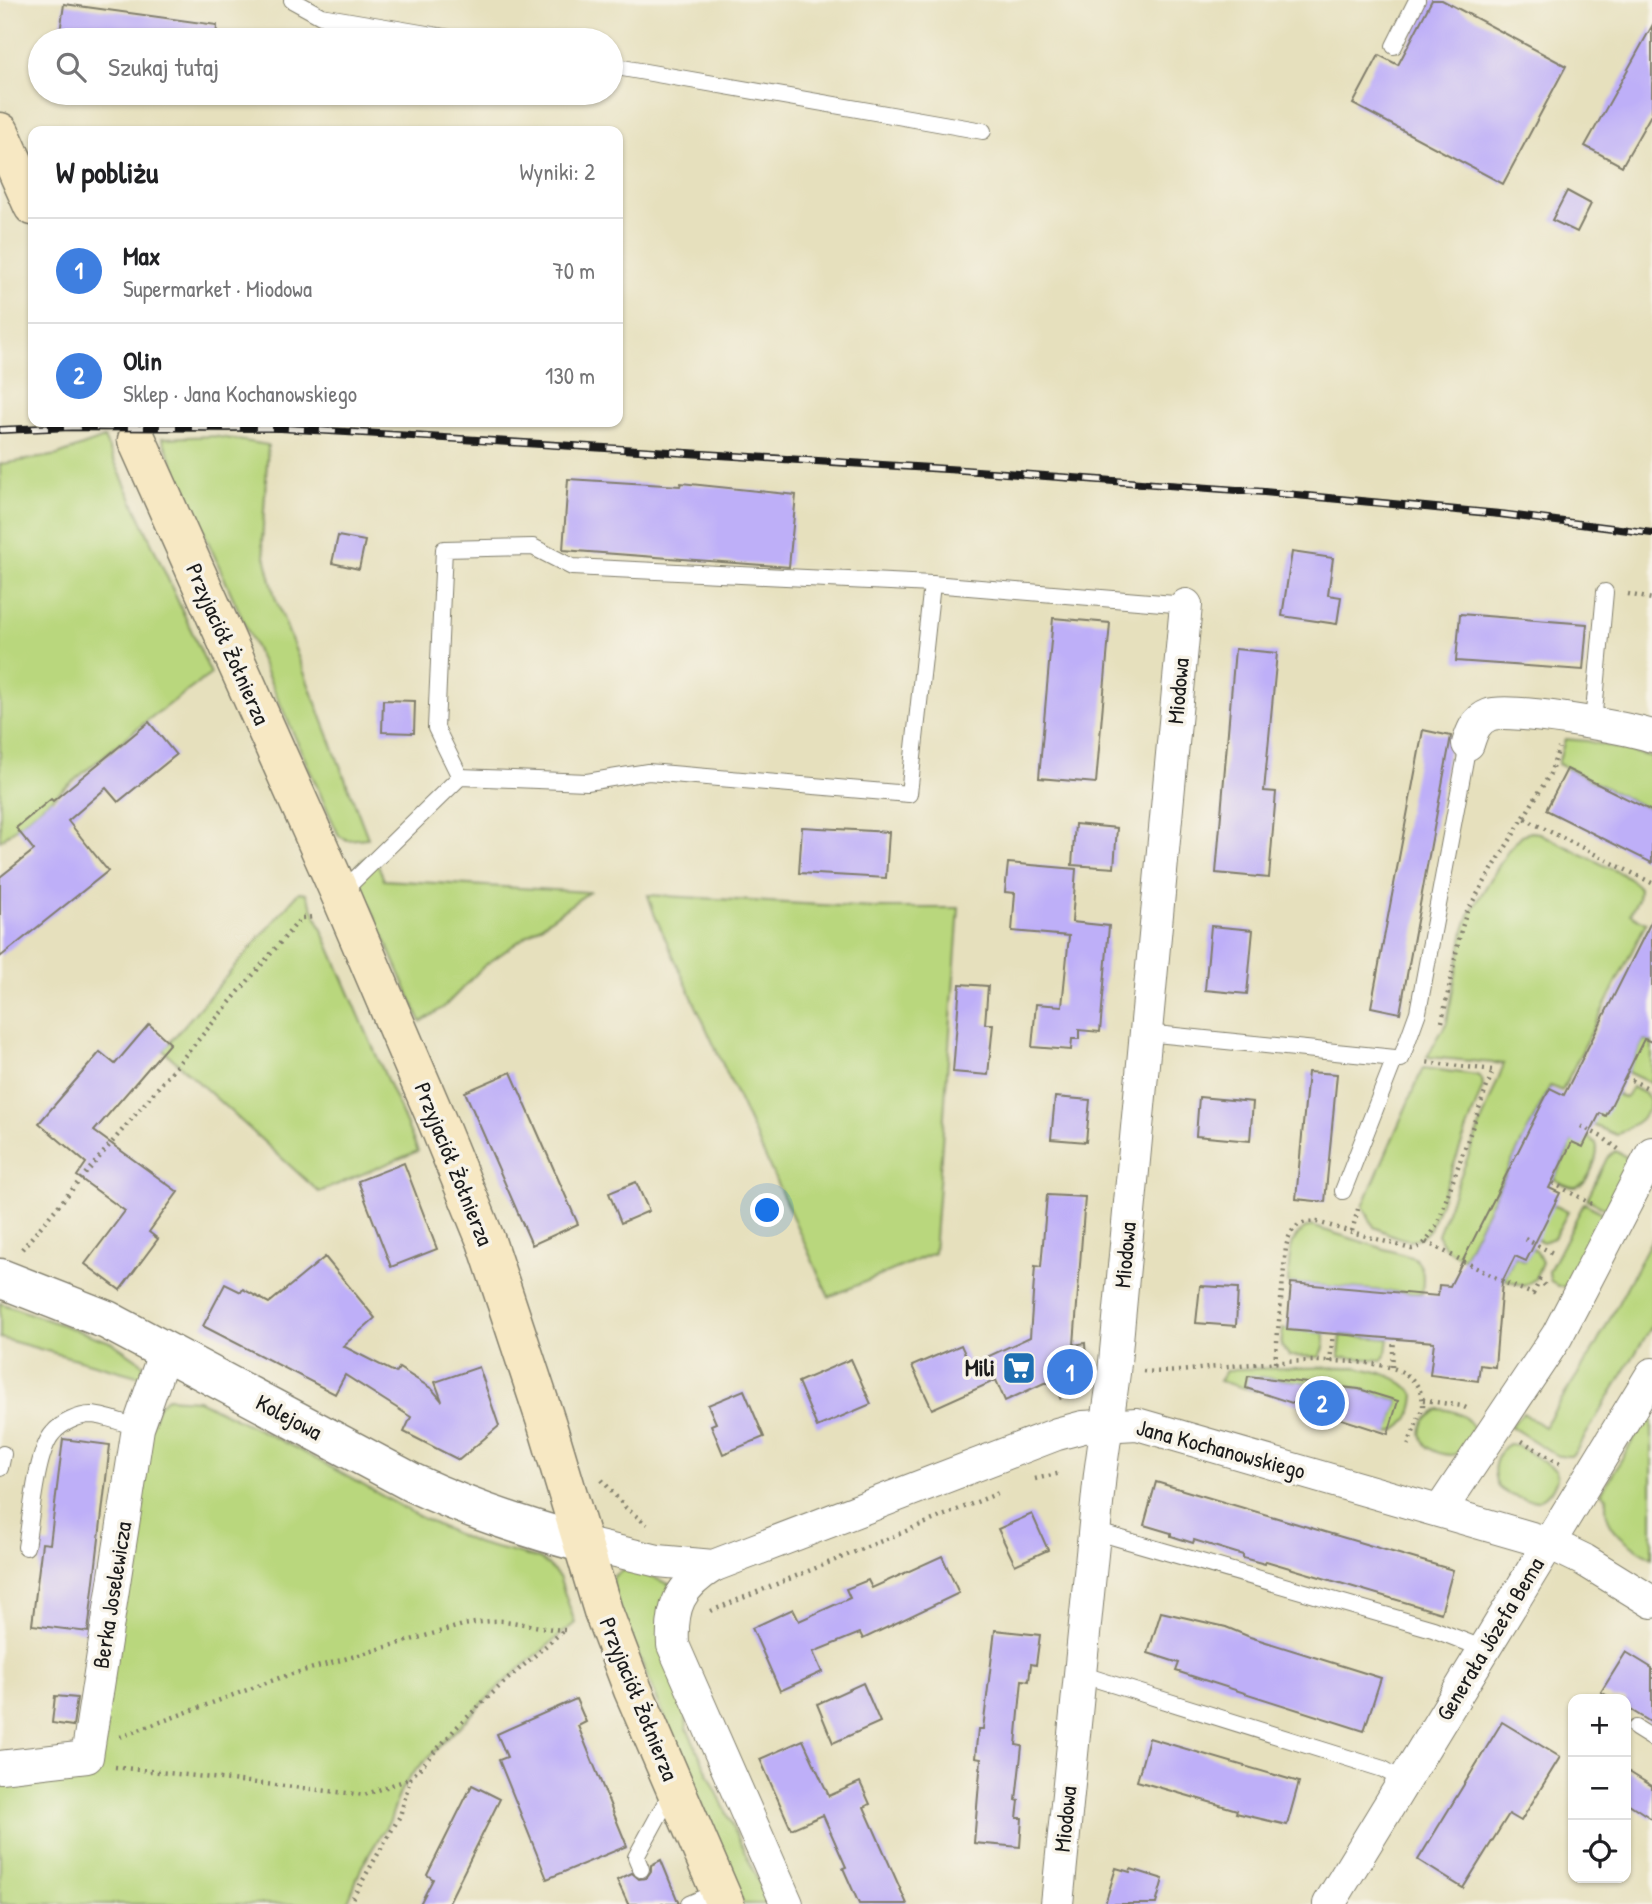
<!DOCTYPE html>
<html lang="pl">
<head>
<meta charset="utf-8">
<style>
	:root { --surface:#fff; --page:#f6f6f6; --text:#202124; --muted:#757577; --line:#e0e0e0; --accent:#ea580c }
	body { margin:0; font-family:"Patrick Hand",sans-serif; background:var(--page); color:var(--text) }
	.controls { position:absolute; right:21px; bottom:21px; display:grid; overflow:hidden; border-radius:14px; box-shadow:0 2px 5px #0004 }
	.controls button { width:63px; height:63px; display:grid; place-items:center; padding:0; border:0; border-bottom:2px solid var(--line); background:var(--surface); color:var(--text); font:35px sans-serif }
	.you { position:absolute; left:768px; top:1211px; width:24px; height:24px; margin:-18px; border:5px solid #fff; border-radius:50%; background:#1a73e8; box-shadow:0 0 0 10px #1a73e833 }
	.badge { display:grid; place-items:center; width:46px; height:46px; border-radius:50%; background:var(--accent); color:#fff; font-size:23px; font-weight:700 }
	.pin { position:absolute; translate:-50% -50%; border:4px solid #fff; box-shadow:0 2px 7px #0006 }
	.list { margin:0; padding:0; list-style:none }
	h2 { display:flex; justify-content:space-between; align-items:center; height:91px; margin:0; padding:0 28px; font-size:30px }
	h2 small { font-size:23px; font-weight:400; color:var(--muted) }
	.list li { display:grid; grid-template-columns:46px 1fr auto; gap:21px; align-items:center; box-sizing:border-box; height:105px; padding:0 28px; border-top:2px solid var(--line) }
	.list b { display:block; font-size:26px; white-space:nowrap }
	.list p { margin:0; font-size:23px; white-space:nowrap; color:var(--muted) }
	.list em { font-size:23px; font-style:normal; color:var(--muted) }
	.icon { flex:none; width:38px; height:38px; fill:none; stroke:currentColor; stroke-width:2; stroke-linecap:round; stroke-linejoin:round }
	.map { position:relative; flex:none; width:1652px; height:1904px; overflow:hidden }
	.search { position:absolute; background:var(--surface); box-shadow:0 2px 5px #0004; left:28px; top:28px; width:595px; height:77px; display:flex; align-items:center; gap:18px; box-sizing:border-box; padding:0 24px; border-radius:38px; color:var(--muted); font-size:26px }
	.panel { position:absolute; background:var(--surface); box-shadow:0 2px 5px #0004; left:28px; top:126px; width:595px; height:301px; border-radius:14px }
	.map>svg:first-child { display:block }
	.green { fill:#b9d77d; stroke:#6a7a4c; stroke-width:2 }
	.building { fill:#beaff8 }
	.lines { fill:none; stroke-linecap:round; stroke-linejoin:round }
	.service-casing { stroke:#817e6c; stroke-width:18 }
	.minor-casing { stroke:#817e6c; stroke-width:34 }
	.tertiary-casing { stroke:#817e6c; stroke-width:41 }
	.secondary-casing { stroke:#817e6c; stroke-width:41 }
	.path { stroke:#817e6c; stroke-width:4.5; stroke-dasharray:2 5; stroke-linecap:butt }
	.service { stroke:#fff; stroke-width:16 }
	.minor { stroke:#fff; stroke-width:32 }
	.tertiary { stroke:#fff; stroke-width:38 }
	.secondary { stroke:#f7e8c3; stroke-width:38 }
	.rail-casing { stroke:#1c1c1c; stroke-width:8 }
	.rail { stroke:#f7f3e8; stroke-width:5; stroke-dasharray:16; stroke-linecap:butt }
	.labels { text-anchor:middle; stroke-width:7; stroke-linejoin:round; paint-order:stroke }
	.street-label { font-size:23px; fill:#1c1c1c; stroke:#f7f3e8 }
	.poi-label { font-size:23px; font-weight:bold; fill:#1c1c1c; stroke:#f7f3e8; text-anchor:end }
</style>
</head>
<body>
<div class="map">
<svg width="1652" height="1904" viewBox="0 0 1652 1904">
	<rect width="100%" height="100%" fill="#f7f3e8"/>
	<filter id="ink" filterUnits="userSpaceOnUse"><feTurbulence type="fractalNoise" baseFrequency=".0143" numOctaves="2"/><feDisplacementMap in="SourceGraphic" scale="14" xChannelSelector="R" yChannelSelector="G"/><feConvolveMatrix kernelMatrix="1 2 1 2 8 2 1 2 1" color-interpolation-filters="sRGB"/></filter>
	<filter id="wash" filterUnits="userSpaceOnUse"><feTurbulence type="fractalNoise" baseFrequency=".00686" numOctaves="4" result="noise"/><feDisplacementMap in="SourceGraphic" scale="28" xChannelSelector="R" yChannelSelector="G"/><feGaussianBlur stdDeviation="1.57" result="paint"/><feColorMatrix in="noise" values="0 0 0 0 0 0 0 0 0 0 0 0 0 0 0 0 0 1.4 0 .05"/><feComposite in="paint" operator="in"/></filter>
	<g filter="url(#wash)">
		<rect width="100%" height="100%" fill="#e6e0bd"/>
		<!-- green -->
		<g class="green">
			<path d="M214 436 268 445 262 544 275 597 368 838 347 840 339 836 162 438Z"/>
			<path d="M104 438 211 674 149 719 0 841V464L58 455Z"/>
			<path d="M1565 739 1587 741 1652 757V811L1558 764Z"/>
			<path d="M1531 832 1539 833 1628 877 1639 888 1638 899 1630 914 1646 923 1562 1091 1550 1086 1463 1259C1452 1253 1440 1247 1438 1234L1504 1064 1427 1057 1447 1022 1464 930 1469 915 1509 849 1522 835Z"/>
			<path d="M374 854 384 880 589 892 484 966 444 1007 421 1022 354 869 363 859Z"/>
			<path d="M299 892 306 893 418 1151 319 1192 163 1050Z"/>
			<path d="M648 895 873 908H959L934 1253 829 1297 655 916Z"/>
			<path d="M1644 1039 1652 1042V1084L1627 1072Z"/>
			<path d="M1423 1068 1477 1075 1482 1079 1483 1086 1430 1229C1414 1250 1393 1235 1374 1227L1363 1206Z"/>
			<path d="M1632 1087 1645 1094 1650 1100C1650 1118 1630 1126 1617 1135L1583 1121 1617 1094 1625 1098Z"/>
			<path d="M1588 1137 1596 1143C1600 1154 1589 1184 1576 1187 1568 1188 1560 1182 1554 1179L1572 1142Z"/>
			<path d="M1615 1151 1634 1161 1609 1210 1587 1199 1607 1158Z"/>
			<path d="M1584 1203 1607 1215 1568 1286 1558 1287 1550 1280 1549 1271Z"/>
			<path d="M1554 1205 1568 1212 1554 1238 1543 1242 1526 1235Z"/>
			<path d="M1311 1226 1414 1258C1426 1268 1423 1280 1422 1294L1288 1283C1290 1260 1286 1235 1311 1226Z"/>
			<path d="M1652 1239V1326L1576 1451 1571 1456H1558L1510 1426 1523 1413 1544 1427 1595 1347Z"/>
			<path d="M1532 1248 1537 1252 1542 1262 1535 1279 1524 1286 1504 1279 1515 1256 1525 1261Z"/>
			<path d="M0 1303 113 1343 142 1363 148 1379 0 1338Z"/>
			<path d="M1283 1329 1325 1333 1324 1348 1320 1357 1290 1356 1281 1346Z"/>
			<path d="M1341 1335 1389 1339 1387 1352 1382 1360 1339 1357Z"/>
			<path d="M1355 1367C1378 1371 1400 1376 1415 1395 1414 1414 1405 1431 1385 1433L1390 1426 1398 1401 1359 1389 1260 1377 1255 1391 1219 1381 1226 1371 1235 1369Z"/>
			<path d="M167 1398 198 1400 294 1447 424 1519 476 1543 539 1559 548 1565 559 1577 575 1623 503 1683 411 1775 400 1792 390 1820 362 1866 347 1904H0V1776L85 1769 150 1427 159 1405Z"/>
			<path d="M1439 1409C1456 1410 1470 1416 1476 1434 1472 1440 1469 1448 1462 1452 1450 1459 1426 1452 1422 1438 1420 1432 1422 1426 1424 1421Z"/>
			<path d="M1652 1409V1558C1629 1544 1600 1528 1607 1497L1601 1493Z"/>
			<path d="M1508 1444 1517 1445 1556 1470 1557 1479C1554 1486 1549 1494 1543 1498 1532 1505 1506 1495 1498 1487 1491 1470 1494 1457 1508 1444Z"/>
			<path d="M624 1570 643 1573 673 1586 687 1728 769 1904H743L618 1606 612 1582 614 1576Z"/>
		</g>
		<g id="blocks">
			<!-- building -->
			<g class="building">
				<path d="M1432 0H1442L1566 66 1503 184 1353 104 1379 55 1398 65Z"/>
				<path d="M64 4 217 25 216 40H59Z"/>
				<path d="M1652 26V113L1622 166 1585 146Z"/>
				<path d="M1567 191 1591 204 1577 232 1552 220Z"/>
				<path d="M568 479 680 486 681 483 796 495 789 567 563 550Z"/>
				<path d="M338 536 365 541 359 569 332 563Z"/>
				<path d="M1292 552 1333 558 1328 595 1341 597 1337 624 1282 616Z"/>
				<path d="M1460 614 1587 624 1583 670 1456 661Z"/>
				<path d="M1053 618 1110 623 1096 783 1039 778Z"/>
				<path d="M1235 649 1277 653 1264 791 1276 792 1269 878 1216 873Z"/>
				<path d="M383 700 415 701 414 733 382 732Z"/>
				<path d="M149 722 176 755 118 802 106 788 68 821 108 871 0 957V877L34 850 16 828 51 799 53 801Z"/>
				<path d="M1423 730 1451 736 1400 1013 1371 1007Z"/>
				<path d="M1567 769 1652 811V863L1546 810Z"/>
				<path d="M1075 824 1117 828 1114 868 1072 865Z"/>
				<path d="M802 827 889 832 886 878 799 873Z"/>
				<path d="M1008 863 1076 869 1072 922 1109 926 1100 1032 1079 1030V1039H1072L1071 1050 1032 1047 1036 1004 1062 1006 1069 936 1012 931 1015 893 1005 892Z"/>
				<path d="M1652 920V1042L1644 1039 1606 1116 1600 1113 1583 1147 1572 1142 1549 1188 1560 1193 1526 1261 1515 1256 1502 1282 1495 1367 1480 1365 1478 1381 1430 1375 1434 1342 1287 1330 1291 1283 1438 1296 1439 1285 1450 1286 1550 1088 1564 1095Z"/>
				<path d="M1211 926 1253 930 1247 994 1205 990Z"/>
				<path d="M960 984 988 986 985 1024H993L988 1075 953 1072Z"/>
				<path d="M149 1024 170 1043 94 1131 178 1192 149 1232 158 1239 120 1290 85 1264 125 1211 77 1176 86 1163 39 1123 100 1052 115 1064Z"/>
				<path d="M511 1072 578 1224 532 1245 465 1092Z"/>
				<path d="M1308 1072 1337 1074 1325 1202 1296 1199Z"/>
				<path d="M1055 1097 1090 1100 1086 1142 1051 1139Z"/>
				<path d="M1199 1097 1253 1102 1250 1141 1196 1136Z"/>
				<path d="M404 1163 437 1249 391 1267 358 1181Z"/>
				<path d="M636 1182 649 1211 621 1223 609 1193Z"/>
				<path d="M1047 1195 1085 1197 1074 1345 1085 1343 1087 1381 1044 1383 1005 1401 996 1380 932 1409 912 1366 961 1345 970 1365 1030 1337 1035 1266 1041 1267Z"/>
				<path d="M325 1257 375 1318 343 1346 396 1373 399 1368 432 1389 442 1401 435 1382 479 1367 499 1426 459 1460 404 1432 411 1417 345 1375 335 1394 203 1326 225 1284 241 1292 243 1289 269 1303Z"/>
				<path d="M1200 1286 1238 1288 1236 1326 1196 1323Z"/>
				<path d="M851 1359 871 1404 817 1427 798 1382Z"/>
				<path d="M1248 1376 1359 1389 1398 1401 1388 1434 1246 1388Z"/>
				<path d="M744 1390 764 1437 723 1454 711 1425 716 1423 708 1405Z"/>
				<path d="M63 1439 110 1445 88 1632 32 1625 42 1543 50 1544Z"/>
				<path d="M1156 1482 1453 1570 1441 1613 1266 1561 1265 1564 1243 1558V1555L1194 1540 1193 1543 1171 1536V1533L1144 1525Z"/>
				<path d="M1032 1514 1048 1550 1015 1565 998 1529Z"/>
				<path d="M942 1556 959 1593 863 1639 860 1633 813 1652 822 1672 780 1691 752 1628 793 1609 799 1621 850 1598 846 1589 868 1580 872 1588Z"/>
				<path d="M1161 1612 1226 1627 1250 1637 1381 1678 1364 1731 1176 1671 1179 1663 1148 1653Z"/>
				<path d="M995 1630 1040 1635 1036 1665 1031 1664 1029 1681 1022 1680 1016 1745 1022 1746 1016 1800 1019 1801 1017 1818H1022L1020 1847 974 1843 981 1759 975 1758 978 1729H983Z"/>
				<path d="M1626 1652 1652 1668V1723L1626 1707V1699H1613L1601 1692Z"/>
				<path d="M863 1683 880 1722 833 1743 817 1704Z"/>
				<path d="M55 1696 77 1698 73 1726 52 1723Z"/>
				<path d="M576 1699 586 1722 578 1726 627 1846 547 1879 499 1760 507 1757 497 1734Z"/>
				<path d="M1502 1722 1560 1757 1521 1821 1509 1814 1463 1888 1418 1860Z"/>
				<path d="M1149 1738 1299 1782 1287 1825 1236 1813 1237 1810 1137 1781Z"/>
				<path d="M803 1740 829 1796 860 1782 870 1804 864 1807 907 1904H859L843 1868 846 1867 823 1815 791 1829 760 1759Z"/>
				<path d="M1626 1770 1652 1786V1819L1626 1802Z"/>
				<path d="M472 1785 500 1799 448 1904H420L433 1879 427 1875Z"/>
				<path d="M661 1860 679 1904H628L617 1880 632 1873 639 1879 646 1878 651 1871V1865Z"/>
				<path d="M1116 1868 1130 1872 1131 1869 1163 1879 1156 1904H1105Z"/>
			</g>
		</g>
	</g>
	<g filter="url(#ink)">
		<use href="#blocks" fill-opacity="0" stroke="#817e6c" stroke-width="2"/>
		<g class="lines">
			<defs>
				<g id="service">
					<path d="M292 0 321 16 462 40"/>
					<path d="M1394 46 1417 0"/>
					<path d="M611 66 983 131"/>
					<path d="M1593 723 1605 592"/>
					<path d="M460 777 436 728 444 549 533 547 572 567 932 584 1186 605"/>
					<path d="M340 894 460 777 587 782 648 772 909 794 932 584"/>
					<path d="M1146 1033 1395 1058"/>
					<path d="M1343 1191 1395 1058 1401 1059 1418 1012 1468 744"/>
					<path d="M0 1468 3 1454"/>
					<path d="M1094 1531 1433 1629 1484 1649"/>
					<path d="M26 1547C31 1520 36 1451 53 1433 61 1423 79 1415 91 1415 107 1416 123 1423 138 1428"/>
					<path d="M1080 1674 1383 1769 1404 1781"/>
					<path d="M1636 1728 1652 1738"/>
					<path d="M641 1869 636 1857 672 1791"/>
					<path d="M689 1904 719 1891"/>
				</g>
				<g id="minor">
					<path d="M1468 744C1472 731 1476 720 1489 715 1510 707 1627 728 1652 736"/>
					<path d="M1440 1511 1557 1336 1652 1153"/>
					<path d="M582 1543 658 1561 713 1566 1057 1434 1083 1427 1137 1424 1549 1543 1584 1560 1652 1602"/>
					<path d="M713 1566C679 1587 671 1606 673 1645L787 1904"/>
					<path d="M0 1767 87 1757 138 1428 165 1351"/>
					<path d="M1057 1904 1100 1474 1114 1373 1186 605"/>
					<path d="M1329 1904 1652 1374"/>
				</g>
				<path id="tertiary" d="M0 1278 107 1320 413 1483C469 1509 522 1527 582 1543"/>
				<g id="secondary">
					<path d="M0 132 33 206"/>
					<path d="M137 440 340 894 435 1116 486 1241 547 1425 603 1611 633 1690 725 1904"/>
				</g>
			</defs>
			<!-- service casing -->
			<use href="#service" class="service-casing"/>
			<!-- minor casing -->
			<use href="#minor" class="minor-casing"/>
			<!-- tertiary casing -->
			<use href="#tertiary" class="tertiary-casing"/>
			<!-- secondary casing -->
			<use href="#secondary" class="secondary-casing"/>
			<!-- path -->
			<g class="path">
				<path d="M1628 594 1652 599"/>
				<path d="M1525 819 1652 883"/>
				<path d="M1442 1022 1460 934 1467 911 1550 774 1559 748"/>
				<path d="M1625 1077 1652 1090"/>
				<path d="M1581 1126 1602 1137 1621 1151"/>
				<path d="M1553 1183 1592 1204"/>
				<path d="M1352 1231 1358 1209"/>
				<path d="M1525 1239 1553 1253"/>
				<path d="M1426 1242 1506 1283 1533 1294 1540 1280 1548 1289"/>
				<path d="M22 1249 301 918 315 917"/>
				<path d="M1330 1362 1333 1333"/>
				<path d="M1275 1363 1286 1247C1290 1229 1298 1220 1317 1222L1411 1249C1426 1247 1431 1235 1438 1222L1493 1070 1424 1062"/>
				<path d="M1392 1367 1394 1339"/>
				<path d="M1143 1371C1173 1374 1200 1368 1230 1366 1272 1362 1353 1356 1392 1368 1410 1373 1424 1388 1423 1407L1408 1445"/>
				<path d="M1059 1398 1080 1389"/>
				<path d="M1423 1400 1462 1406 1470 1410"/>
				<path d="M1522 1441 1562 1465"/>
				<path d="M1035 1479 1061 1473"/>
				<path d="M602 1480 625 1507 647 1525"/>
				<path d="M711 1611 1001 1492"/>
				<path d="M120 1737 282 1677 463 1625C476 1623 489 1620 503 1621 524 1623 544 1629 565 1630"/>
				<path d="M115 1767 364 1795 409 1779"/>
				<path d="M349 1904 400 1816 410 1779 458 1726 500 1686 565 1629"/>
			</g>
			<!-- service -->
			<use href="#service" class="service"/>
			<!-- minor -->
			<use href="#minor" class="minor"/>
			<!-- tertiary -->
			<use href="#tertiary" class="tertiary"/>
			<!-- secondary -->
			<use href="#secondary" class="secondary"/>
			<defs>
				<path id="rail" d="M0 430 71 427 281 428 963 470 1264 492 1500 514 1652 533"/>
			</defs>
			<!-- rail casing -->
			<use href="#rail" class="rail-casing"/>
			<!-- rail -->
			<use href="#rail" class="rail"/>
		</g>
	</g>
	<!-- icons -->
	<defs>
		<symbol id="supermarket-square" viewBox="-11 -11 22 22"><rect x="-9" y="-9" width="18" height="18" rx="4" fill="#1f6fb2" stroke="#f7f3e8"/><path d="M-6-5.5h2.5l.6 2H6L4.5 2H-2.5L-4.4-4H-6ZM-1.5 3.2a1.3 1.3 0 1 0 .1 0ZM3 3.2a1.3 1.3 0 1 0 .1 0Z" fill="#fff"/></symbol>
	</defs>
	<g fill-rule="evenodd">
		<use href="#supermarket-square" x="1000" y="1349" width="38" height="38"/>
	</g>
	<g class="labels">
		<!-- street labels -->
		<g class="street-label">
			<text transform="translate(228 644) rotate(66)" y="8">Przyjaciół Żołnierza</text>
			<text transform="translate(1178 691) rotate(-85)" y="8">Miodowa</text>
			<text transform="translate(454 1164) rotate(68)" y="8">Przyjaciół Żołnierza</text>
			<text transform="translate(1125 1255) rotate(-85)" y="8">Miodowa</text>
			<text transform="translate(289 1417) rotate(28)" y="8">Kolejowa</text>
			<text transform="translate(1221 1449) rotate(15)" y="8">Jana Kochanowskiego</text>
			<text transform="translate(112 1595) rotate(-81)" y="8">Berka Joselewicza</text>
			<text transform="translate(1490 1639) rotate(-59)" y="8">Generała Józefa Bema</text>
			<text transform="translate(639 1699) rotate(68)" y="8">Przyjaciół Żołnierza</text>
			<text transform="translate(1065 1819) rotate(-84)" y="8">Miodowa</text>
		</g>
		<!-- poi labels -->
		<g class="poi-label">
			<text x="995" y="1376">Mili</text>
		</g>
	</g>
</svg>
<div class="controls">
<button>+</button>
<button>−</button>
<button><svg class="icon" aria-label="locate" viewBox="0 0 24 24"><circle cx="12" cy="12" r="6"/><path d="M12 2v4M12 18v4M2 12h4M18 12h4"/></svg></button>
</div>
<div class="you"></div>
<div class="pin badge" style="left:1070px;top:1372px;background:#3f7fe0">1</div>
<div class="pin badge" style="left:1322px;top:1403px;background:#3f7fe0">2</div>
<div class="search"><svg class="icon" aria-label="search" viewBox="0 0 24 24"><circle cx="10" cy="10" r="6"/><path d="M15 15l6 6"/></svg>Szukaj tutaj</div>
<section class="panel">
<h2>W pobliżu<small>Wyniki: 2</small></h2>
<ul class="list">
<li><span class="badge" style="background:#3f7fe0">1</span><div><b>Max</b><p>Supermarket · Miodowa</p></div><em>70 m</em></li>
<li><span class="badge" style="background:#3f7fe0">2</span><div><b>Olin</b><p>Sklep · Jana Kochanowskiego</p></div><em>130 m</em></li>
</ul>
</section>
</div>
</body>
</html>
